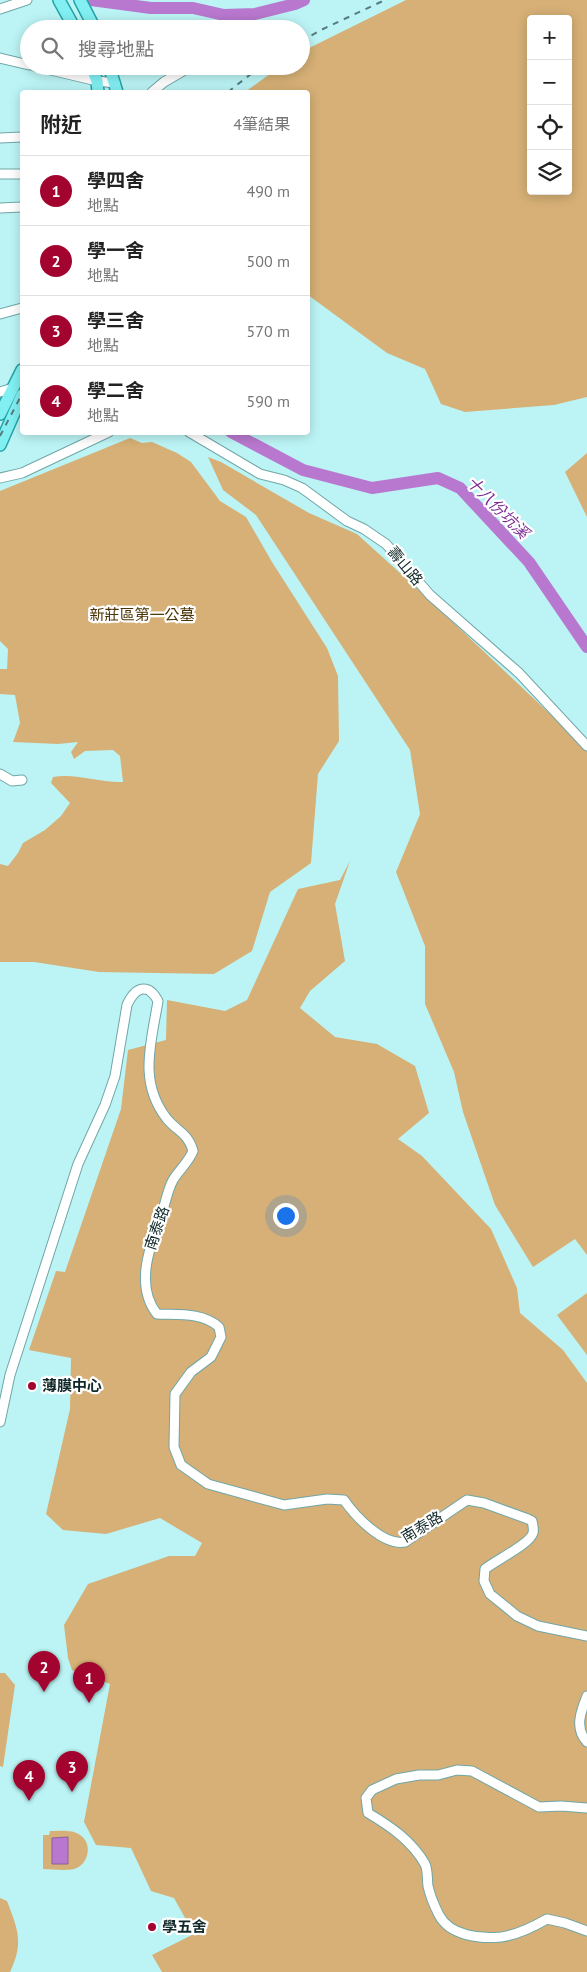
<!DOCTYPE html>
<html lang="zh-TW">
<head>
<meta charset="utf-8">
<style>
	:root { --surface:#fff; --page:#f6f6f6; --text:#222; --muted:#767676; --line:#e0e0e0; --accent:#a3042f }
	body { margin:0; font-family:"PT Sans","Noto Sans TC",sans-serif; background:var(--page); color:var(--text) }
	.controls { position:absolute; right:15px; top:15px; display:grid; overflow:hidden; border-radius:5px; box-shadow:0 2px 12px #0003 }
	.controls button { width:45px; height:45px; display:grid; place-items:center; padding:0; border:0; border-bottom:1px solid var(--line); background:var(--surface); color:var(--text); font:25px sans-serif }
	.you { position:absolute; left:285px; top:1215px; width:18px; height:18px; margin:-12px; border:4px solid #fff; border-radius:50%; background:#1a73e8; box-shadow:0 0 0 8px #1a73e833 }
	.badge { display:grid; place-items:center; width:32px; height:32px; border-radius:50%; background:var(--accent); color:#fff; font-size:16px; font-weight:700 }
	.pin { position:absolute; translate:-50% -41px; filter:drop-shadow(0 1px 2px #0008) }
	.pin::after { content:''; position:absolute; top:26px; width:18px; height:15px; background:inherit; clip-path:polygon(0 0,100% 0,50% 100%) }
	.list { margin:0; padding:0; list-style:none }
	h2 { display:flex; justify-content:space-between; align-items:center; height:65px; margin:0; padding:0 20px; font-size:21px }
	h2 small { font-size:16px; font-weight:400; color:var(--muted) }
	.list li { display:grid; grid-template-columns:32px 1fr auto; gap:15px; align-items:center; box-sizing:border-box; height:70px; padding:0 20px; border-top:1px solid var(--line) }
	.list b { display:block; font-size:19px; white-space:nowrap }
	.list p { margin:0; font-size:16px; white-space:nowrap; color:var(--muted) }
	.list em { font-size:16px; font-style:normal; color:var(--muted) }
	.icon { flex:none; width:28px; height:28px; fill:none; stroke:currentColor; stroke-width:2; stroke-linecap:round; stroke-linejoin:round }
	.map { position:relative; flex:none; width:587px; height:1972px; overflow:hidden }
	.search { position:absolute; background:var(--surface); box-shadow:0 2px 12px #0003; left:20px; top:20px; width:290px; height:55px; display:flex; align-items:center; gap:12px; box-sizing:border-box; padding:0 18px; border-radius:28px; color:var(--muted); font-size:19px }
	.panel { position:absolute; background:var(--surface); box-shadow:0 2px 12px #0003; left:20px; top:90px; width:290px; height:345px; border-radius:5px }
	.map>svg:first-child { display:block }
	.green { fill:#d6b076; fill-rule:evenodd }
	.water { fill:#b978cf; stroke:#87609d }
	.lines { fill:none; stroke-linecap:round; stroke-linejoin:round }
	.river { stroke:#b978cf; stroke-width:12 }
	.minor-casing { stroke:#70a6a7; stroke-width:11 }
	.major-casing { stroke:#24a4a7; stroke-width:14 }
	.minor { stroke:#fff; stroke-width:9 }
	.major { stroke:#82f0f3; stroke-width:11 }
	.rail { stroke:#587c7d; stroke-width:2; stroke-dasharray:6 6; stroke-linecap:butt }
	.poi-dot { fill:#a3042f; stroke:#fff; stroke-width:2 }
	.labels { text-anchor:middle; stroke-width:4.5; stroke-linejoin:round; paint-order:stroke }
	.street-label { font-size:15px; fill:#112828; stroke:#fff }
	.park-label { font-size:15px; fill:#4b3202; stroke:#fff }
	.poi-label { font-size:15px; font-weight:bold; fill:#112828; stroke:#fff; text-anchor:start }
	.water-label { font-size:16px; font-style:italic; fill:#7d2d95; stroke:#fff }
</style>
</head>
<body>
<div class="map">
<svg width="587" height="1972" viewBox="0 0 587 1972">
	<rect width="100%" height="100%" fill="#bcf4f5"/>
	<!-- green -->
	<g class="green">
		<path d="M406 0H587V397L554 405 465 412 441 404 425 369 387 353 308 295V92H245L281 66H301V52ZM531 19H568V191H531Z"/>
		<path d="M130 438 142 443 152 442 177 453 191 462 220 501 246 517 272 562 327 648 338 676 339 741 318 774 311 863 270 892 252 951 214 974 99 972 34 962H0V864L8 866 18 853 23 843 45 830 61 816 70 803 51 783 53 777C77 773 99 783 123 782L120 756 113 750 85 751 74 759 71 752 78 742 58 744 13 742 20 723 15 695 0 694V669H7L8 649 0 641V491Z"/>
		<path d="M587 453V517L565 472Z"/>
		<path d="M208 457 221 462 309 513 357 534 421 592 587 749V1255L575 1239 533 1267 495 1205 463 1112 454 1072 425 1004V946L396 872 420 814 410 750 256 515 223 490Z"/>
		<path d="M350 861 335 904 345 961 310 991 300 1008 335 1037 377 1044 415 1066 429 1113 398 1139 422 1156 491 1229 517 1288 520 1313 563 1350 587 1383V1972H162L152 1955 194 1934 174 1898 151 1891 131 1848 96 1845 84 1822 110 1684 72 1670 68 1658 64 1625 88 1584 169 1556H195L202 1543 160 1518 106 1534 63 1530 46 1514 70 1409 71 1358 29 1350 56 1271 65 1272 121 1109 128 1050 166 1040 167 1000 225 1011 247 1000 298 889 340 880Z"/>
		<path d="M587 1293V1355L557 1315Z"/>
		<path d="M0 1673H5L15 1685 3 1767 0 1766Z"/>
		<path d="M50 1831C59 1831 72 1829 80 1835 93 1843 89 1865 74 1869 65 1871 52 1869 43 1869V1835H49Z"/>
		<path d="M0 1898 7 1901C18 1930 24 1943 10 1972H0Z"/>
	</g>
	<!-- water -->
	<path class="water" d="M68 1837V1864H52V1838Z"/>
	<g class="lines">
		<!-- river -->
		<g class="river">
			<path d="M91 0 151 8H193L224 15 255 14 295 4 304 0"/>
			<path d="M231 432 303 470 372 488 438 478 460 488 529 562 587 647"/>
		</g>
		<defs>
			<g id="minor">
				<path d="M0 9 27 0"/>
				<path d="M0 58 29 65"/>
				<path d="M34 66 97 81 115 83"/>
				<path d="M152 92 164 82 188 68"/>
				<path d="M0 138 22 137"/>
				<path d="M0 174H22"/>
				<path d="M0 208 22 207"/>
				<path d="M0 314 22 308"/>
				<path d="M0 392 13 388"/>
				<path d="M189 432 260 474 284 480 302 488 347 521 364 529 386 544 430 595 519 673 587 746"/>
				<path d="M0 478 22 473 109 432"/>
				<path d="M0 774 12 781 22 780"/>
				<path d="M0 1422 10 1375 78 1164 105 1105 115 1076 127 1005C135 987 148 982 158 1001 151 1044 138 1082 167 1119 178 1132 188 1133 193 1151 188 1163 179 1170 173 1180 168 1189 166 1200 163 1210 152 1241 133 1284 157 1314 178 1315 202 1312 219 1327L221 1337 211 1357 191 1372 175 1394 174 1447 181 1465 208 1484 284 1505 327 1499 344 1500C355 1516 383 1546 405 1542L467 1500 484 1503 528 1519 532 1521C533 1525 534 1529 533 1533 530 1544 496 1560 485 1569L484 1581 490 1594 517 1616 538 1626 587 1636"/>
				<path d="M587 1696C581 1711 574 1728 587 1742"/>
				<path d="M587 1808 561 1806 539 1807 472 1771 457 1770 438 1775H419L396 1779 372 1790 366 1798 368 1813C390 1826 412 1841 425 1864 428 1870 427 1879 428 1886 430 1896 435 1907 439 1915 450 1936 480 1939 501 1937 517 1935 533 1927 547 1919L565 1923 587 1931"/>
			</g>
			<g id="major">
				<path d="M59 0 75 29"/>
				<path d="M80 0 95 29"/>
				<path d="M91 66 97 81 98 92"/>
				<path d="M109 66 117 92"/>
				<path d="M0 414 22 370"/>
				<path d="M0 445 22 395"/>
			</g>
		</defs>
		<!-- minor casing -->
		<use href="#minor" class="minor-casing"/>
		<!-- major casing -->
		<use href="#major" class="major-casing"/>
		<!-- minor -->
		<use href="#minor" class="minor"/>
		<!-- major -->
		<use href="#major" class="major"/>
		<!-- rail -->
		<g class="rail">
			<path d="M301 41 323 29 385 0"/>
			<path d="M228 92 261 66"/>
			<path d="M0 436 22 394"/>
		</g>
	</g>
	<!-- markers -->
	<g class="poi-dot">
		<circle cx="32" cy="1386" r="5"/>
		<circle cx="152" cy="1927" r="5"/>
	</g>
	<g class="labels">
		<!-- street labels -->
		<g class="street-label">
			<text transform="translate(405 566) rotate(50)" y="5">壽山路</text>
			<text transform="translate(157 1228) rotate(-71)" y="5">南泰路</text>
			<text transform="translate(422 1527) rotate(-31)" y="5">南泰路</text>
		</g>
		<!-- park labels -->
		<g class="park-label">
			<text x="142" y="620">新莊區第一公墓</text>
		</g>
		<!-- poi labels -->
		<g class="poi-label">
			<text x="42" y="1391">薄膜中心</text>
			<text x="162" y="1932">學五舍</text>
		</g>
		<!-- water labels -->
		<g class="water-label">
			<text transform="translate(498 507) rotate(45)" y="6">十八份坑溪</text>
		</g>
	</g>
</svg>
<div class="controls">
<button>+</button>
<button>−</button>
<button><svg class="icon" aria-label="locate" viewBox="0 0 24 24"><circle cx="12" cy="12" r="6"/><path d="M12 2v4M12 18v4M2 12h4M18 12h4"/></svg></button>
<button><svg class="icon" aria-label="layers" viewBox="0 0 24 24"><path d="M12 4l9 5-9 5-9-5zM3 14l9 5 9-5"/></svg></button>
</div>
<div class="you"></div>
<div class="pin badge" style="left:89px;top:1703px">1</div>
<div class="pin badge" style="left:44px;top:1692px">2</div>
<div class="pin badge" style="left:72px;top:1792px">3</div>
<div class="pin badge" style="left:29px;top:1801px">4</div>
<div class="search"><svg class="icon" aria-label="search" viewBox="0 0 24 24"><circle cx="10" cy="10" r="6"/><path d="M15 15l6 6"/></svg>搜尋地點</div>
<section class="panel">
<h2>附近<small>4筆結果</small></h2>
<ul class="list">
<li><span class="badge">1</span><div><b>學四舍</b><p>地點</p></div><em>490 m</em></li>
<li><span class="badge">2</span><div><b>學一舍</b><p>地點</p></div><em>500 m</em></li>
<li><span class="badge">3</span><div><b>學三舍</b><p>地點</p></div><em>570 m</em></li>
<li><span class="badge">4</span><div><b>學二舍</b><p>地點</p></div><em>590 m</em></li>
</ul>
</section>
</div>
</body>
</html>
